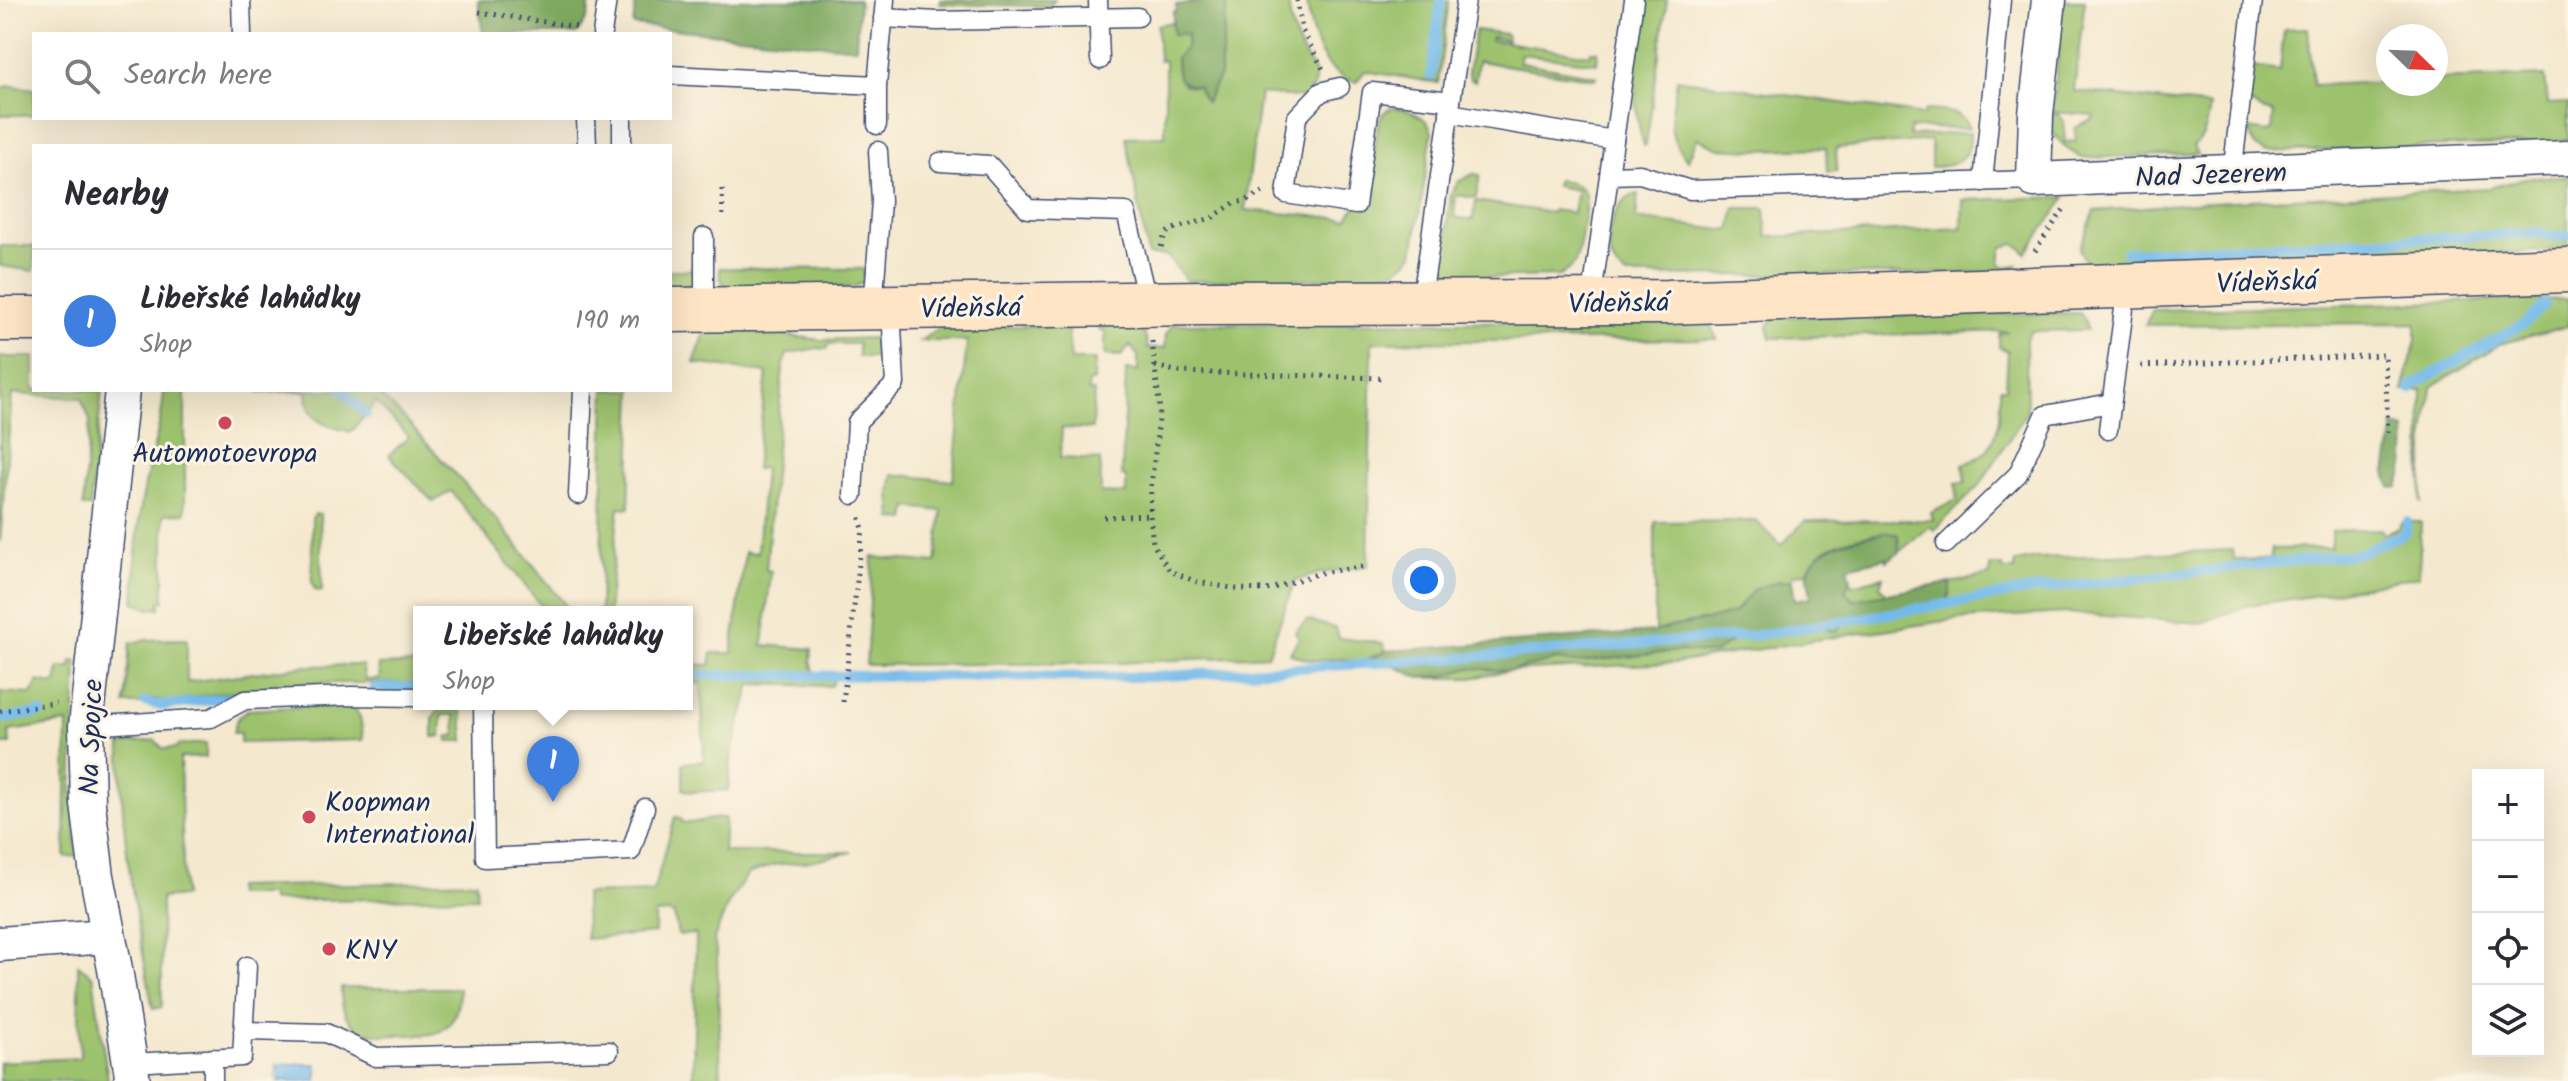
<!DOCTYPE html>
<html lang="en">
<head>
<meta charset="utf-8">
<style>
	:root { --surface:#fff; --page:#f2f2f3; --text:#2b2b33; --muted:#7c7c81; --line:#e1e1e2; --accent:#b45309 }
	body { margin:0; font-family:Kalam,sans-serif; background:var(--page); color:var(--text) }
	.controls { position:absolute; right:24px; bottom:24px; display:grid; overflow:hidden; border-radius:0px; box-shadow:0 8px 32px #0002 }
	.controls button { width:72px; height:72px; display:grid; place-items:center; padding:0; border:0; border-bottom:2px solid var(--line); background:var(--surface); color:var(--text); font:40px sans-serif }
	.compass { position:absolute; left:2376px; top:24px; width:72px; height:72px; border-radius:50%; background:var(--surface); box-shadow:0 8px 32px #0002; rotate:113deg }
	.you { position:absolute; left:1424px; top:580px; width:28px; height:28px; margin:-20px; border:6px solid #fff; border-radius:50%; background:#1a73e8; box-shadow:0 0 0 12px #1a73e833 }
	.badge { display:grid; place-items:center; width:52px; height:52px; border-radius:50%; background:var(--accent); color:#fff; font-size:26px; font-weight:700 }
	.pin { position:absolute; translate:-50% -66px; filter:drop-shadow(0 2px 4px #0008) }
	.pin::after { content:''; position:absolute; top:42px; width:28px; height:24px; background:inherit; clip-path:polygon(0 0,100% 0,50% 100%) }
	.popup { position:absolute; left:413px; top:606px; width:280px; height:104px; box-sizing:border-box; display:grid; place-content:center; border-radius:0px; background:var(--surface); filter:drop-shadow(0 2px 6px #0005); font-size:26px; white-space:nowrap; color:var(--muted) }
	.popup b { font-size:30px; color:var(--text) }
	.popup::after { content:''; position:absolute; left:50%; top:100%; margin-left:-16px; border:16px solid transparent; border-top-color:var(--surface) }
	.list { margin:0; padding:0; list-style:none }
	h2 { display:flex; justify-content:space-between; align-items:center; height:104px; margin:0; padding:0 32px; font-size:34px }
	h2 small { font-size:26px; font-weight:400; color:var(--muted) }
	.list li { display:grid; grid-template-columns:52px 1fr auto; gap:24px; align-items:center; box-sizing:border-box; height:144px; padding:0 32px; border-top:2px solid var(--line) }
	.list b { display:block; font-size:30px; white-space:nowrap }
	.list p { margin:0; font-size:26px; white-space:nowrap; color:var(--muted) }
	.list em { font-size:26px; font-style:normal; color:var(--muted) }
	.icon { flex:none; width:44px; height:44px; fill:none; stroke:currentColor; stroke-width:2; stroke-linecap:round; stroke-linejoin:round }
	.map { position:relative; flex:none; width:2568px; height:1081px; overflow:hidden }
	.search { position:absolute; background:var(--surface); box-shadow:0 8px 32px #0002; left:32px; top:32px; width:640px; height:88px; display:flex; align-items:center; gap:20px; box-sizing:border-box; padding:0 28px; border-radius:0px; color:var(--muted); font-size:30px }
	.panel { position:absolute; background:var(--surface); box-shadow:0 8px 32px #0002; left:32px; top:144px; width:640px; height:248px; border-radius:0px }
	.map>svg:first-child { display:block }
	.green { fill:#9dc26d; stroke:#5c7866; stroke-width:2 }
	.forest { fill:#7ea860; stroke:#4c6c5f; stroke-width:2 }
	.water { fill:#73baeb; stroke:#4774a4; stroke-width:2 }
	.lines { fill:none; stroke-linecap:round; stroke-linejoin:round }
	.stream { stroke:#73baeb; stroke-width:10 }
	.service-casing { stroke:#3c4b6f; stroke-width:21 }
	.minor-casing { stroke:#3c4b6f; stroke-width:37 }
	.secondary-casing { stroke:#3c4b6f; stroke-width:47 }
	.path { stroke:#3c4b6f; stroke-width:5; stroke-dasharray:2 6; stroke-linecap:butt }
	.service { stroke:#fff; stroke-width:18 }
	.minor { stroke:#fff; stroke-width:34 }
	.secondary { stroke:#fde5c5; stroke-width:44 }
	.poi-dot { fill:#d1495b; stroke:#fcf5e5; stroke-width:3 }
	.labels { text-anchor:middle; stroke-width:6; stroke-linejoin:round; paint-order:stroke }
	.street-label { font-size:28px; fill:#1b2f5e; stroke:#fcf5e5 }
	.poi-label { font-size:28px; fill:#1b2f5e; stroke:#fcf5e5; text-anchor:start }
</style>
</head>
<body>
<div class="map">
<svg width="2568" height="1081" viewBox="0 0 2568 1081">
	<rect width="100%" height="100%" fill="#fcf5e5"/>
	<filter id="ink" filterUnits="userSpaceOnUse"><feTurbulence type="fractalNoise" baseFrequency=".0125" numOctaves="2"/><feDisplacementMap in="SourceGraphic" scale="16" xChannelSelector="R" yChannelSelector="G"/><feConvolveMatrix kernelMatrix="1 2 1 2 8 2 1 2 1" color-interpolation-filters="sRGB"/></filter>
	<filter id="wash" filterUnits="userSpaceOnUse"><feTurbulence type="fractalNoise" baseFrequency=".006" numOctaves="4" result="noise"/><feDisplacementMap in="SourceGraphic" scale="32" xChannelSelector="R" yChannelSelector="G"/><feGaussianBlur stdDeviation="1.8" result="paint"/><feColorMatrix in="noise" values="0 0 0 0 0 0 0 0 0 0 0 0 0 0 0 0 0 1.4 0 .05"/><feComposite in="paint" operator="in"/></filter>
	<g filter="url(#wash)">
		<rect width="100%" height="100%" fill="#f4e8ce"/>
		<!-- green -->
		<g class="green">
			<path d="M941 0H1055L1049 6 940 4Z"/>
			<path d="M1227 0H1288C1289 17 1293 34 1301 49 1305 58 1315 67 1315 77 1316 87 1309 92 1303 98L1260 93 1245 210 1347 219C1357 205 1370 187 1373 170 1379 146 1368 93 1411 112 1423 117 1429 121 1432 133L1413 254C1400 275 1378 276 1356 278L1187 281 1167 256 1148 255 1126 137 1165 136V61L1159 60 1157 25 1172 22 1173 34H1187L1184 85 1198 87 1206 102 1220 75Z"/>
			<path d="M1307 0H1449L1438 83 1365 71 1356 82C1320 74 1310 32 1307 0Z"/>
			<path d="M1645 0H1667L1646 145 1644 146C1628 93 1638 53 1645 0Z"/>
			<path d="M2063 0H2085L2074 91 2210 106C2207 122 2207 137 2193 146L2197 154 2082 158 2066 148 2052 132 2051 114 2059 115 2063 121 2065 142 2076 141 2075 128 2093 119 2094 115 2053 112Z"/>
			<path d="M2308 28 2313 85 2388 82V84H2436V80L2545 76 2548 104 2568 103V140L2540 143 2266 152 2254 145 2248 129 2267 132 2272 130 2274 113 2262 111 2249 102 2251 67 2280 71 2284 29Z"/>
			<path d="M1475 30 1506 34 1507 40 1492 37 1491 40 1590 55 1591 51H1598L1597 63 1521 54 1519 62 1597 76 1596 79 1478 61 1475 81 1471 80 1468 73Z"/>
			<path d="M1677 79 1924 115 1925 110C1942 111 1964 110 1969 129L1910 128 1909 136 1970 133C1971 160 1955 167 1931 167V140L1836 148 1837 171 1827 172 1826 148 1752 150 1719 148 1697 138 1688 160C1662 135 1673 111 1677 79Z"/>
			<path d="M11 86 34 89V115H0V88Z"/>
			<path d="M1473 174 1480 175 1476 198 1456 195 1454 217 1473 220 1476 201 1552 213 1553 210 1573 213 1577 190 1556 186 1557 180C1566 182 1581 183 1585 194 1588 203 1579 255 1574 264 1570 269 1565 272 1559 276L1460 278 1447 270 1443 260 1444 251 1451 195 1458 182Z"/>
			<path d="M2568 176V250L2092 272 2079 250 2095 211 2193 203 2490 188 2525 178Z"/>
			<path d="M1638 194 1636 219 1730 231 1735 208H1765L1767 237 1962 228 1963 200 2066 197 2026 253C2018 243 2013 242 2002 248L2000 263 2006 267 2017 265 2011 273 1626 276C1623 273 1619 270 1616 267 1600 246 1611 200 1638 194Z"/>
			<path d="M0 246H34V271L0 266Z"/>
			<path d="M720 268 864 269V281L854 287H726L720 278Z"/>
			<path d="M670 270H694L693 286 670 288Z"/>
			<path d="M2568 299V326L2500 344 2432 387 2425 434 2421 504 2422 390 2403 391 2416 340V323L2145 325 2153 310Z"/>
			<path d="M2080 313 2085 320 2087 330 2031 331 2026 340 2027 411 1979 486 1934 530 1930 526 1899 552 1898 535C1880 530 1832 541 1818 555 1814 559 1811 567 1807 572L1792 575V580L1776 582 1741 603 1735 612 1717 618 1670 627 1655 632V522L1756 521 1781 545 1805 521 1933 520 1931 513 1957 500 1956 483 1965 482 1963 464C1999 456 2001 419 2000 388H2006L2008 351 1999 347V334L2008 331 1774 338H1771L1768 327 1771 321 1779 317Z"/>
			<path d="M1702 320 1711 327 1717 339 1372 342 1368 566 1320 573 1295 581 1268 655 1117 663 866 665 873 557 936 563 942 511 908 507 906 520 892 519 890 493 893 474 953 481 967 341H920L939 328 1067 325 1071 360H1095L1094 381H1089L1088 391 1094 392 1092 429 1062 428 1060 458 1100 460 1101 493 1126 494V477L1122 476 1126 370 1138 371V356L1130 345 1121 356 1105 355V331L1099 330 1100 324C1128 324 1144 316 1148 349L1165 348 1166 334 1173 324Z"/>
			<path d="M706 330H751L820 340 875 338V357H858V344H829L827 349 817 348 787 354 783 366 766 570 771 571 763 645 812 649 811 660 814 672H838L831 686 751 684 732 752 728 790 691 792 683 789V763L704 761 701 683H687V664L710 665 712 653H732L745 552 757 553 764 468 755 469 767 373 694 363Z"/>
			<path d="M0 357H34V390H102L90 507H83L90 420 81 398 12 394 0 542Z"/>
			<path d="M164 390H185V513L164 514V601H160V608L149 609 134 602C136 567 136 530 143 495 149 459 162 427 164 390Z"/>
			<path d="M258 390H374L400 414 497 520 571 612H546L451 491 433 502 389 455 409 437 376 402 351 432C323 424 307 423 307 391L258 393Z"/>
			<path d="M605 390H633L629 508 619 507 608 612H600Z"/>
			<path d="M315 514H320L322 591 315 590 312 583V518Z"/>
			<path d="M2401 522H2421L2419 576 2319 595 2249 605 2201 623 2067 613 1959 619 1821 639 1675 663 1508 671 1471 678H1420L1447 675 1468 668H1491L1508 671 1557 660 1572 663 1679 651 1714 654 1726 644 1753 633 1769 636 1783 633 1804 623 1836 632 1851 616 1862 613 1882 616 1950 594V583L1990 575V566H2003L2004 570H2015V562L2038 558 2233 550 2234 560 2271 559V549L2331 548V531L2381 529 2384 535 2399 528Z"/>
			<path d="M1883 577 1880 586 1888 595 1853 600 1845 590 1851 580 1852 585Z"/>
			<path d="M1307 620 1335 628 1339 638 1383 643 1386 651C1376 655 1366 661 1355 661 1350 661 1346 659 1342 659 1320 659 1311 664 1290 653L1299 638 1295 632Z"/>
			<path d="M187 639V682L305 666 362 665 365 680 380 679 378 665 419 664V683H313L248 689 164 702 152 699 144 704H125L130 643 145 640Z"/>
			<path d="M72 661H77L72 787 77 856 65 857 67 723 9 731 10 744H0V692L32 694 38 681 56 684 59 668H71Z"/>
			<path d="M312 706C349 706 361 696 363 740L240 743V733H233L237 719 247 710Z"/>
			<path d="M442 709H457L462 712 464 741H448V736H456L455 715H442L441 737H433V718L437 711Z"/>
			<path d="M155 740 163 749 177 748 178 745 206 743V757L180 758 184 896 161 898 162 1007 153 1009C137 921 119 834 121 744Z"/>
			<path d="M675 817 680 818 683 823C698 824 710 817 725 818L723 852H852L805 862 773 865 748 874 728 904 714 939 717 956 721 1081H693L696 934 678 935 674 915 669 913 655 914V933L586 939 585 894 653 892Z"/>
			<path d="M476 881 477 897 271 901 270 895H236L235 887Z"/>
			<path d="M78 965 93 976 108 1081H0V1062L80 1058Z"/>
			<path d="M341 988H459C459 1002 457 1019 445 1028 436 1036 421 1035 409 1035 371 1036 340 1036 341 988Z"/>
		</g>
		<!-- forest -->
		<g class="forest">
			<path d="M478 0H590L588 17 577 34H483Z"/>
			<path d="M636 0H859L856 48 633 25Z"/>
			<path d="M1201 0H1227L1220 75 1206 102 1198 87C1176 83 1177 78 1176 58L1186 47 1187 34H1173V12L1176 11V5L1200 2Z"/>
			<path d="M2394 426 2405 430C2406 450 2406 468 2398 487L2391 488 2386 473Z"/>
			<path d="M1888 532 1898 535 1899 552 1887 561 1886 558 1848 567 1851 580 1845 590 1853 600 1950 583V594L1942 607 1930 602 1914 613 1903 608 1882 616 1862 613 1851 616 1836 632 1804 623 1783 633 1769 636 1753 633 1726 644 1714 654 1679 651 1572 663 1557 660 1508 671 1470 668 1447 675 1420 678 1394 666 1371 658 1386 651 1655 632 1670 627 1717 618 1735 612 1754 589 1776 582 1792 580 1795 600 1811 597C1811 590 1807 580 1808 573 1812 544 1865 536 1888 532Z"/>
		</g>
		<!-- water -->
		<path class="water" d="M277 1064H317V1081H278Z"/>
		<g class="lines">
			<!-- stream -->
			<g class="stream">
				<path d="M1431 76 1441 0"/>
				<path d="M2126 252 2538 233 2551 237 2568 235"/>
				<path d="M342 390 366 414"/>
				<path d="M2411 390V386L2526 323 2545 304"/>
				<path d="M687 675 1150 677 1460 658 1759 635 2031 590 2357 554 2406 533 2407 522"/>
				<path d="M374 688 419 687"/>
				<path d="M145 702 161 706 242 696"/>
				<path d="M0 719 41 713"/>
			</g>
		</g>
	</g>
	<g filter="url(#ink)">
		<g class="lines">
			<defs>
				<g id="service">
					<path d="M241 0 242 34"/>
					<path d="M1098 0 1100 60"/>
					<path d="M883 18 937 21 1138 17"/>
					<path d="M602 34 607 0"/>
					<path d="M670 75 877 85"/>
					<path d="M1340 87 1321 92 1297 117 1286 194 1356 205 1372 92 1451 101"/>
					<path d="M1449 113 1614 140"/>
					<path d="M586 118 587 146"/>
					<path d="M877 125V85L885 0"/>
					<path d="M622 146V118"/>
					<path d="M940 162 989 165 1028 209 1126 212 1148 304"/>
					<path d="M2232 174 2253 0"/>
					<path d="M1610 175 1640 174 1690 190 2034 180"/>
					<path d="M1983 182 2001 0"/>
					<path d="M1591 302 1634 0"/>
					<path d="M1421 304 1466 0"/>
					<path d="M873 308 881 201 878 151"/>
					<path d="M704 310V237"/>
					<path d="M2108 430 2127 286"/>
					<path d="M578 495 583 390"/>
					<path d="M853 495 857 422 895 384 891 308"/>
					<path d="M1946 544 2018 474 2045 415 2111 403"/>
					<path d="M483 704 485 858 631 851 645 808"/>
					<path d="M86 726 211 718 245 700 351 696 419 697"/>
					<path d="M243 1031 326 1033 376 1057 609 1051"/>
					<path d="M131 1063 242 1057 247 966"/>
					<path d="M213 1081V1058"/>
				</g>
				<g id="minor">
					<path d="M2049 0 2036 114 2034 180 2568 158"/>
					<path d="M122 390 86 726 88 804 97 876 115 969 133 1081"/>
					<path d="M0 944 107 936"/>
				</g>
				<g id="secondary">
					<path d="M670 310 1205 303 1667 302 2568 270"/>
					<path d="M0 319H34"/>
				</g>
			</defs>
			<!-- service casing -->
			<use href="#service" class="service-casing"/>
			<!-- minor casing -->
			<use href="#minor" class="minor-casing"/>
			<!-- secondary casing -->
			<use href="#secondary" class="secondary-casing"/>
			<!-- path -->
			<g class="path">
				<path d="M1297 0 1302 30 1323 69"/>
				<path d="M479 12 578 27"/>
				<path d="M722 189 723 220"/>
				<path d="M1161 247 1165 234 1173 229 1212 218 1234 203 1246 201 1263 192"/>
				<path d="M2035 251 2064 209"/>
				<path d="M1152 341 1160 411 1151 486 1150 515 1153 544 1170 571 1197 582 1237 589 1267 590 1320 573 1368 566"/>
				<path d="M1155 366 1180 372 1383 378"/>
				<path d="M2141 366 2385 355 2388 432"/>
				<path d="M1104 517 1150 515"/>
				<path d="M843 702 863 529 859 515"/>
				<path d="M0 711 56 703"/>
			</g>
			<!-- service -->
			<use href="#service" class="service"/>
			<!-- minor -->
			<use href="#minor" class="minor"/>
			<!-- secondary -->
			<use href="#secondary" class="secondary"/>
		</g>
	</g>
	<!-- markers -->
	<g class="poi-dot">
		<circle cx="225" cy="423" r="8"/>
		<circle cx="309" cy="817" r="8"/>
		<circle cx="329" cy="949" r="8"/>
	</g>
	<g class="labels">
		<!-- street labels -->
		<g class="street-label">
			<text transform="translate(2211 174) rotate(-2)" y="10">Nad Jezerem</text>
			<text transform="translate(2267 281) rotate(-2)" y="10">Vídeňská</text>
			<text transform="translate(1619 302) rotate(-1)" y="10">Vídeňská</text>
			<text transform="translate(971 307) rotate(-1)" y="10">Vídeňská</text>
			<text transform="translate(90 737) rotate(-88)" y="10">Na Spojce</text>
		</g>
		<!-- poi labels -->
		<g class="poi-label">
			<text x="225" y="462" text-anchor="middle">Automotoevropa</text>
			<text x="325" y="811">Koopman<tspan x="325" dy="32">International</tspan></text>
			<text x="345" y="959">KNY</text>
		</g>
	</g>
</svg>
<div class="controls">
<button>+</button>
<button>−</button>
<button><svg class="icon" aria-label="locate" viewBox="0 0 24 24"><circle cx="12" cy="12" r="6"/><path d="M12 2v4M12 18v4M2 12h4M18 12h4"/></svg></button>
<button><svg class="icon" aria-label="layers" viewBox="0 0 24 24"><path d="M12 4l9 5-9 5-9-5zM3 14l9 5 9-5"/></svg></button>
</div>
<svg class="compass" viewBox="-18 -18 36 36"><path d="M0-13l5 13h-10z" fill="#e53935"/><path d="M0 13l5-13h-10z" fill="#7c7c81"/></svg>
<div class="you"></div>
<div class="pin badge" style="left:553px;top:802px;background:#3f7fe0">1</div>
<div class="popup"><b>Libeřské lahůdky</b>Shop</div>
<div class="search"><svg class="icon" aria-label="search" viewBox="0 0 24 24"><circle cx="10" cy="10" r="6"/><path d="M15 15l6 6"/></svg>Search here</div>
<section class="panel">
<h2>Nearby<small></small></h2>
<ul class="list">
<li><span class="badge" style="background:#3f7fe0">1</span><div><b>Libeřské lahůdky</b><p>Shop</p></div><em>190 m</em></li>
</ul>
</section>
</div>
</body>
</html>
